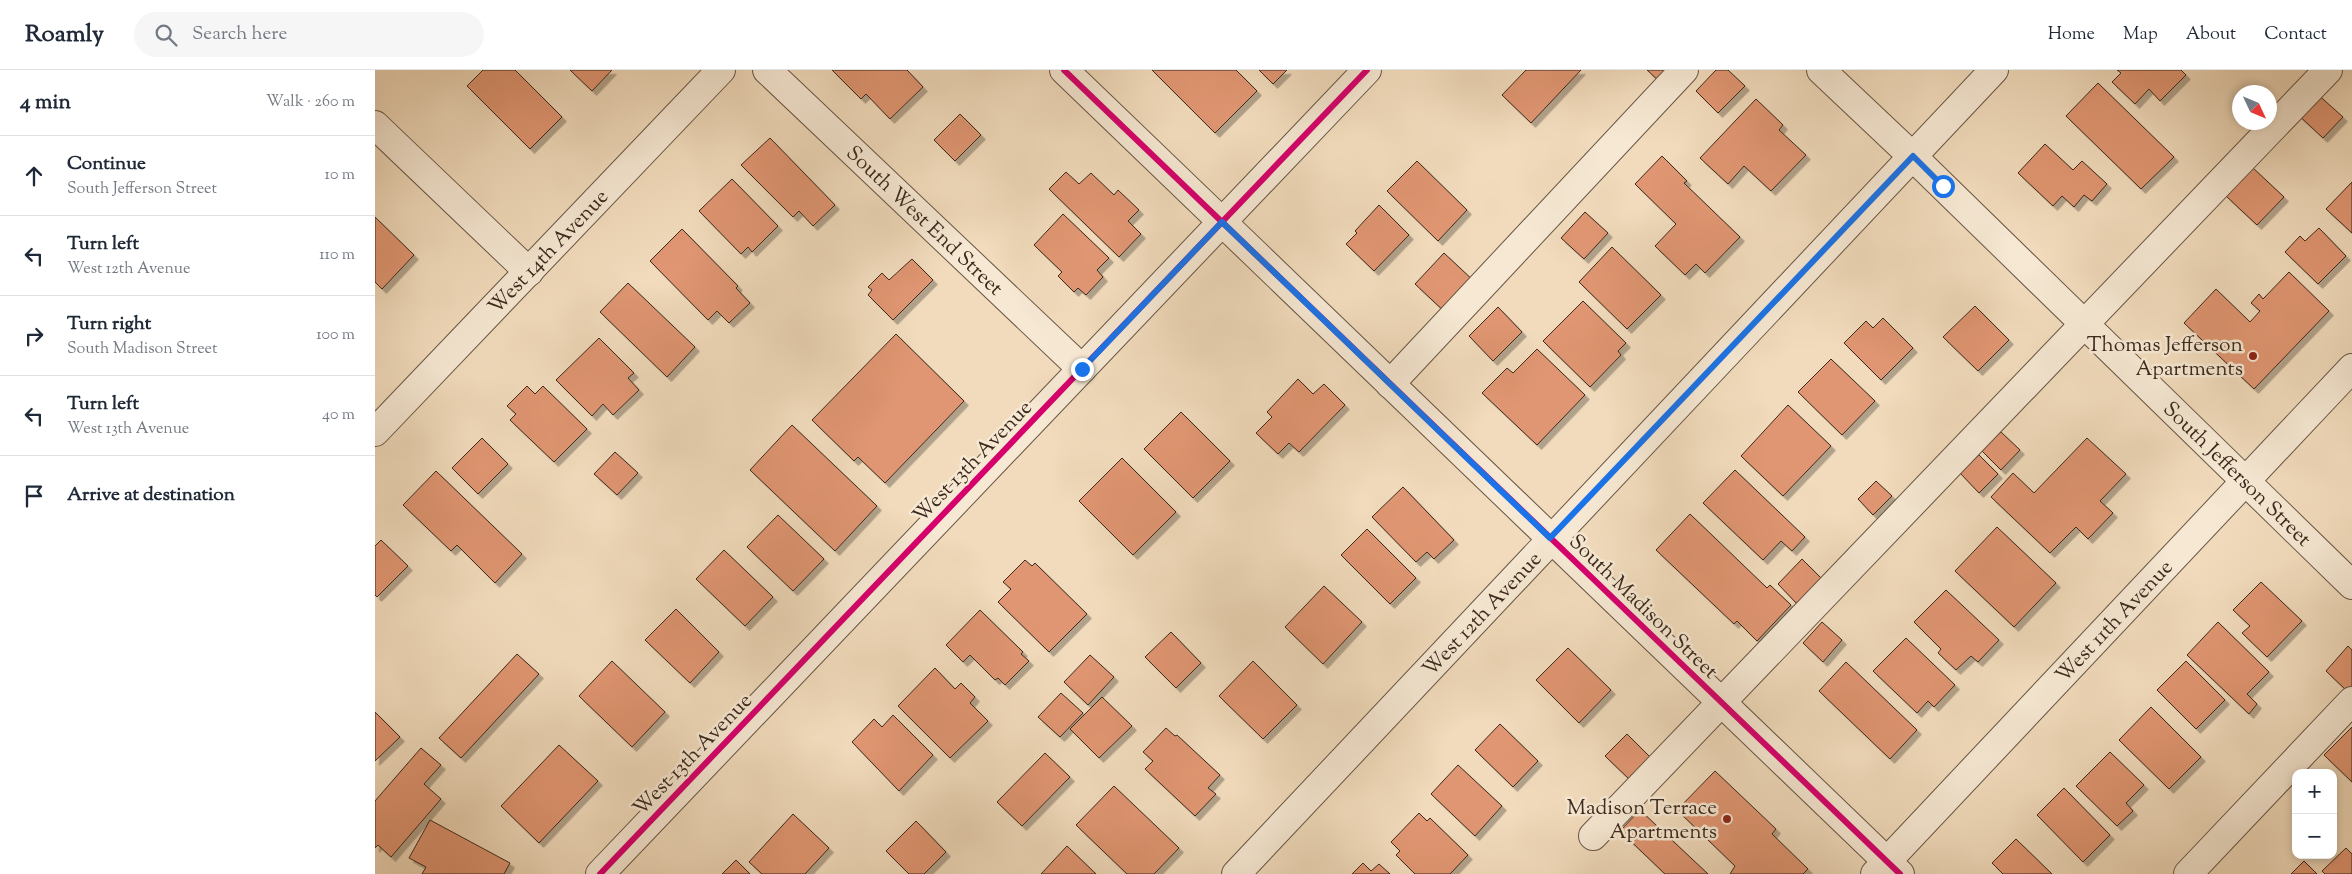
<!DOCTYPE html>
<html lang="en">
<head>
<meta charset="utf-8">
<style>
	:root { --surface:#fff; --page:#f6f6f7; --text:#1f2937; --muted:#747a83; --line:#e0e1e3 }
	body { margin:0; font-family:"Sorts Mill Goudy",serif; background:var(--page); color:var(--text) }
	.controls { position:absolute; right:15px; bottom:15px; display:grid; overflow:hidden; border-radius:10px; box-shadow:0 2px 8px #0003 }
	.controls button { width:45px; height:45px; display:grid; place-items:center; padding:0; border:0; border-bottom:1px solid var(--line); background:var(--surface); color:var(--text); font:25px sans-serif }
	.compass { position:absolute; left:1857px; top:15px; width:45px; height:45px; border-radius:50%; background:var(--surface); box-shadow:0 2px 8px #0003; rotate:134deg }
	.stop { position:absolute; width:15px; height:15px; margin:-11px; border:4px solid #1a73e8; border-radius:50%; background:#fff }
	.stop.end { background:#1a73e8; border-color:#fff; box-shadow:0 1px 5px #0008 }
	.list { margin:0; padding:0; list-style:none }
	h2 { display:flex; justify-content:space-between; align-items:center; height:65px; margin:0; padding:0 20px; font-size:21px }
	h2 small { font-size:16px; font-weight:400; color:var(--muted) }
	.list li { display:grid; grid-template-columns:32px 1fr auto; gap:15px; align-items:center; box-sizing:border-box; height:80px; padding:0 20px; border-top:1px solid var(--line) }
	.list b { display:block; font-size:19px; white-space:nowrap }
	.list p { margin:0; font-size:16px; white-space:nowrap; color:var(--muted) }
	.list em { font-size:16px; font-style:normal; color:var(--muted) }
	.icon { flex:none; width:28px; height:28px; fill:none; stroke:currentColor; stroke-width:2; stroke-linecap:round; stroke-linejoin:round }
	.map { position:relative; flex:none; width:1977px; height:804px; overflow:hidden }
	header { display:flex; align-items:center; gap:30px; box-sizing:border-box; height:70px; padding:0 25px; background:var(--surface); border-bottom:1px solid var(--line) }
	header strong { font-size:24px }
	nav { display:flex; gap:28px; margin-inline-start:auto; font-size:18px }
	.search { width:350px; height:45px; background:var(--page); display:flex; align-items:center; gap:12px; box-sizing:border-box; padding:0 18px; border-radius:28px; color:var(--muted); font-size:19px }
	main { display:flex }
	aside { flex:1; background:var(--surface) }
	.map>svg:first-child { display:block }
	.building { fill:#e09672; stroke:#3c291d; filter:url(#shadow) }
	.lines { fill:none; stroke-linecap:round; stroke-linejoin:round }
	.minor-casing { stroke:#695645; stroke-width:30 }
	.minor { stroke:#f6e8d3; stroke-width:28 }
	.cycleway-casing { stroke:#f6e8d3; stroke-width:9 }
	.cycleway { stroke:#d6006c; stroke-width:6 }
	.route { stroke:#1a73e8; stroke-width:6 }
	.poi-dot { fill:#8f2418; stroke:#f6e8d3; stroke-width:2 }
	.labels { text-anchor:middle; stroke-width:5; stroke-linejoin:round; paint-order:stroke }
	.street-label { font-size:21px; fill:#3c291d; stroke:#f6e8d3 }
	.poi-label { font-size:21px; fill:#3c291d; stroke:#f6e8d3; text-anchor:end }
</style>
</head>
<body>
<header>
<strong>Roamly</strong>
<div class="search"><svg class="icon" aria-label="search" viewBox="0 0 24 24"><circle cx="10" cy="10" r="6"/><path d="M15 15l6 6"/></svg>Search here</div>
<nav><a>Home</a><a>Map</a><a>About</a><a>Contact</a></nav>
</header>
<main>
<aside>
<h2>4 min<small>Walk · 260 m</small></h2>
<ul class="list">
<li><svg class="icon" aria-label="ahead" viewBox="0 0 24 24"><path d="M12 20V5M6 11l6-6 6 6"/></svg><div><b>Continue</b><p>South Jefferson Street</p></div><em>10 m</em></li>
<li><svg class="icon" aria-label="left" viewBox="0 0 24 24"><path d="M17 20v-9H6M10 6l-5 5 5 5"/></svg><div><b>Turn left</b><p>West 12th Avenue</p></div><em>110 m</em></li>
<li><svg class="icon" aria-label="right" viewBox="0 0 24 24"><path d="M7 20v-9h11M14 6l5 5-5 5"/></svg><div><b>Turn right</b><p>South Madison Street</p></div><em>100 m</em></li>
<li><svg class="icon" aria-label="left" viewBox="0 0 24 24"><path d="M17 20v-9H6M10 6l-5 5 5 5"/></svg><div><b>Turn left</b><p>West 13th Avenue</p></div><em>40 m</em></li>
<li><svg class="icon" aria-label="arrive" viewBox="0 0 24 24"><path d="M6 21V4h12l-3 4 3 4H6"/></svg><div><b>Arrive at destination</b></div></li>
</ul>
</aside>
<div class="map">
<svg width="1977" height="804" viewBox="0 0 1977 804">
	<defs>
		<filter id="shadow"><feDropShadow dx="4.5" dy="4.5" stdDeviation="0" flood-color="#0004"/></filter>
	</defs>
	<rect width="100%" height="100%" fill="#f1dbbc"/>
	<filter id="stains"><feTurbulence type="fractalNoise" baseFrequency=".004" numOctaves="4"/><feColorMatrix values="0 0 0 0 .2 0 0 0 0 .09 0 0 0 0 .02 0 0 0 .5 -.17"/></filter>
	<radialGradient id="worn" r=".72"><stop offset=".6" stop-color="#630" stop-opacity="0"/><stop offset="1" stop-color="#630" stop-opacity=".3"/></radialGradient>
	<!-- building -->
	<g class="building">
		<path d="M108 0H140L187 47 155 79 92 16Z"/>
		<path d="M195 0H237L217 21Z"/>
		<path d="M457 0H532L548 17 515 49 491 24 486 29Z"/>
		<path d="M777 0H861L882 21 840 63Z"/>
		<path d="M884 0H912L898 14Z"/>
		<path d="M1151 0H1206L1156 53 1127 25Z"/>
		<path d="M1272 0H1296L1285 12Z"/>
		<path d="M1341 0H1353L1370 16 1343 43 1321 21Z"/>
		<path d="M1742 0H1806L1811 5 1785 31 1774 19 1760 34 1737 12 1746 3Z"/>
		<path d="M1723 13 1799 87 1766 119 1691 46Z"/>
		<path d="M1940 22 1968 47 1948 68 1921 43Z"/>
		<path d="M1381 29 1408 55 1404 60 1431 85 1396 121 1369 96 1353 114 1325 88Z"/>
		<path d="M585 44 606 65 580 91 559 70Z"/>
		<path d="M395 68 460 135 438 156 424 141 418 147 366 95Z"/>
		<path d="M1670 74 1698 100 1707 91 1732 114 1717 131 1709 125 1699 137 1687 126 1678 136 1643 103Z"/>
		<path d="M1287 86 1312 111 1309 113 1365 167 1330 203 1321 194 1310 205 1280 176 1301 154 1260 114Z"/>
		<path d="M1042 91 1092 140 1063 171 1012 121Z"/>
		<path d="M1877 97 1909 127 1882 155 1851 126Z"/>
		<path d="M691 102 704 114 716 103 739 125 743 120 764 140 753 151 766 164 744 187 674 119Z"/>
		<path d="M357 109 403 156 377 182 373 177 366 184 324 141Z"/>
		<path d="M1977 112V163L1951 139Z"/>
		<path d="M1004 135 1034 165 999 201 971 174 982 163 980 161Z"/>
		<path d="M1210 142 1233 163 1209 189 1186 168Z"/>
		<path d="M688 144 734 188 722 200 728 207 711 225 703 218 699 222 683 206 687 202 659 175Z"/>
		<path d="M0 147 39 185 7 219 0 212Z"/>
		<path d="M1944 158 1971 186 1943 214 1910 182 1925 166 1930 171Z"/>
		<path d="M307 159 363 216 361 218 375 233 354 253 342 241 333 250 275 191Z"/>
		<path d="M1237 177 1286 225 1252 259 1204 212Z"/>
		<path d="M1069 183 1101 213 1072 244 1040 214Z"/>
		<path d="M537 189 558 210 518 250 493 225 497 220 493 217 507 203 514 210Z"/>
		<path d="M1914 202 1954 241 1879 319 1809 253 1841 219 1875 252 1885 241 1876 233 1884 224 1888 229Z"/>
		<path d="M253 213 320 277 292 307 225 242Z"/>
		<path d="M1208 231 1251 273 1243 281 1246 285 1215 317 1168 271Z"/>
		<path d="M1600 236 1634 270 1603 301 1568 267Z"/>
		<path d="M1123 237 1147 262 1118 291 1094 266Z"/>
		<path d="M1508 248 1538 278 1506 310 1469 273 1491 251 1498 258Z"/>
		<path d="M521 264 589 331 510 413 483 387 479 391 437 350Z"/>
		<path d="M224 268 259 303 253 308 264 320 238 345 228 334 217 346 181 310Z"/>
		<path d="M1162 279 1210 325 1162 375 1107 323 1132 298 1138 303Z"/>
		<path d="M1456 289 1500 331 1467 365 1423 322Z"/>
		<path d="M923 309 938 324 949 314 970 335 924 382 914 373 903 384 881 363 897 347 892 342Z"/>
		<path d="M152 316 160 324 168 316 212 359 179 392 135 350 141 344 132 336Z"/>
		<path d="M1413 335 1456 376 1408 426 1366 386Z"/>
		<path d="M806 342 855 391 818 428 769 379Z"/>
		<path d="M417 355 502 436 460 481 375 400Z"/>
		<path d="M1626 362 1645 380 1626 400 1607 381Z"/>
		<path d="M107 368 133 394 103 424 77 398Z"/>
		<path d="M1712 368 1751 404 1725 431 1738 443 1713 469 1701 457 1675 483 1616 427 1638 403 1659 423Z"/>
		<path d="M240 382 263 403 242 425 219 404Z"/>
		<path d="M1604 385 1623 404 1604 423 1585 403Z"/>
		<path d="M747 388 801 442 758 485 704 431Z"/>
		<path d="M1360 400 1430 467 1417 481 1406 471 1388 490 1328 433Z"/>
		<path d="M61 401 147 484 120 513 82 475 76 481 28 435Z"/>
		<path d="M1501 411 1517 426 1498 445 1483 429Z"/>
		<path d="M1028 417 1079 470 1059 489 1052 482 1041 492 997 447Z"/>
		<path d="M1315 444 1392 518 1395 515 1416 535 1382 571 1362 551 1359 554 1281 480Z"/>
		<path d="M403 445 449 489 418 521 372 477Z"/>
		<path d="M1622 457 1681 513 1639 557 1580 501Z"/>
		<path d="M992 459 1041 508 1015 534 966 485Z"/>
		<path d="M6 470 33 496 2 527 0 525V476Z"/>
		<path d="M349 480 398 527 370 556 321 509Z"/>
		<path d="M1427 489 1449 511 1424 536 1403 514Z"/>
		<path d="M650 490 657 496 660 493 712 544 674 582 623 532 636 519 628 512Z"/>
		<path d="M1886 512 1927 551 1892 587 1867 563 1875 556 1858 540Z"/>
		<path d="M949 516 987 552 948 594 910 557Z"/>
		<path d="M1571 520 1624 570 1603 592 1596 586 1581 600 1563 583 1566 579 1539 552Z"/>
		<path d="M301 539 344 582 315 613 270 570Z"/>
		<path d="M605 540 648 582 646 584 654 591 630 615 623 608 620 610 595 585 588 592 571 575Z"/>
		<path d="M1447 552 1467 570 1448 592 1428 573Z"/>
		<path d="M1843 552 1894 602 1872 624 1882 634 1874 644 1812 585Z"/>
		<path d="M796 562 826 593 801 618 770 587Z"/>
		<path d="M1531 568 1580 615 1559 637 1553 631 1542 643 1498 601Z"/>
		<path d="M1973 576 1977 580V618L1973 622 1951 601Z"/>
		<path d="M1193 578 1236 620 1204 653 1161 610Z"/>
		<path d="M142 584 164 604 86 688 64 668Z"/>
		<path d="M715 585 739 607 713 635 689 612Z"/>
		<path d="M237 591 290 642 257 677 204 626Z"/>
		<path d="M878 591 922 635 888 669 844 626Z"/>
		<path d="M1811 591 1850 630 1821 659 1782 620Z"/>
		<path d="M1471 592 1542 660 1515 689 1444 621Z"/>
		<path d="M560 598 580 619 586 613 600 627 595 633 613 651 575 688 523 636Z"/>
		<path d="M686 623 708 643 685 667 663 647Z"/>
		<path d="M727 627 757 656 724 688 695 659Z"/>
		<path d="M1776 637 1826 687 1794 719 1744 670Z"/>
		<path d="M0 642 25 667 0 691Z"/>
		<path d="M518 645 558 685 524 721 477 672 499 649 507 657Z"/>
		<path d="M1125 654 1163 691 1138 717 1100 680Z"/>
		<path d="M1977 657V712L1949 685Z"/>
		<path d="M791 658 800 666 802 665 845 705 833 718 841 724 820 746 770 699 778 691 768 682Z"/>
		<path d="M1252 664 1276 688 1254 709 1230 686Z"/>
		<path d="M184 675 223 711 164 773 126 736Z"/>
		<path d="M46 678 66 695 49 714 66 729 16 787 3 775 0 778V731Z"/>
		<path d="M1735 682 1769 715 1751 733 1758 741 1742 756 1701 716Z"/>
		<path d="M670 683 695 707 647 756 622 732Z"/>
		<path d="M1083 695 1127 736 1100 766 1056 724Z"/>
		<path d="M1340 701 1401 759 1397 764 1433 799 1428 804H1355L1360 796 1302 740Z"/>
		<path d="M739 716 804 778 779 804H752L701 755Z"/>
		<path d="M1689 718 1735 765 1708 792 1662 745Z"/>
		<path d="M1265 740 1333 804H1290L1245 761Z"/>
		<path d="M1044 743 1052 751 1055 748 1093 785 1075 804H1040L1021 785 1025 781 1016 772Z"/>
		<path d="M418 744 454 778 430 804H387L374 792Z"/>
		<path d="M55 750 135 793 129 804H47L51 797 34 788Z"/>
		<path d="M541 751 571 782 549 804H534L511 781Z"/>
		<path d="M1641 769 1677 804H1628L1617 793Z"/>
		<path d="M692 776 721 804H666Z"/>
		<path d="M1971 778 1977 784V804H1950L1947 801Z"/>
		<path d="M361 790 375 804H347Z"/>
		<path d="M1929 791 1942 804H1916Z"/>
		<path d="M988 793 996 801 1004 794 1015 804H977Z"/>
	</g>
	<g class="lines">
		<defs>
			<g id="minor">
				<path id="s1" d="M392 0 707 299"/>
				<path d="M689 0 1525 804"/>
				<path id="s2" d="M1446 0 1537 86 1977 515"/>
				<path d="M0 55 154 202"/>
				<path d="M1015 314 1309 0"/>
				<path id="s3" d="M0 362 346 0"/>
				<path d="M1218 766 1953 0"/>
				<path d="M225 804 992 0"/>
				<path id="s4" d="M861 804 1619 0"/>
				<path id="s5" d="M1500 804 1977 298"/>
				<path d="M1813 804 1977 631"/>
			</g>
		</defs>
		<!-- minor casing -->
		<use href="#minor" class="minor-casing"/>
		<!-- minor -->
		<use href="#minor" class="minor"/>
		<defs>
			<g id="cycleway">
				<path d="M689 0 1525 804"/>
				<path d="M225 804 992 0"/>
			</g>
		</defs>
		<!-- cycleway casing -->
		<use href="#cycleway" class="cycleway-casing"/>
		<!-- cycleway -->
		<use href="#cycleway" class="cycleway"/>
	</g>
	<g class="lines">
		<!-- route -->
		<path class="route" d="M707 299 847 152 1175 468 1538 86 1568 116"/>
	</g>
	<!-- markers -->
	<g class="poi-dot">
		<circle cx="1878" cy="286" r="5"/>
		<circle cx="1352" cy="749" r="5"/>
	</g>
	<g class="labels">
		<!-- street labels -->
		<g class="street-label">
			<text dy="7" stroke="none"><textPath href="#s1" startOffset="218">South West End Street</textPath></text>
			<text dy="7" stroke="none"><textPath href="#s3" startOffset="250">West 14th Avenue</textPath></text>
			<text transform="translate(597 391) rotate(-46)" y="7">West 13th Avenue</text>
			<text dy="7" stroke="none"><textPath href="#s2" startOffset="580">South Jefferson Street</textPath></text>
			<text transform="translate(1269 536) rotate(44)" y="7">South Madison Street</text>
			<text dy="7" stroke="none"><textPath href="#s4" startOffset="358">West 12th Avenue</textPath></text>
			<text dy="7" stroke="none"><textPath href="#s5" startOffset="348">West 11th Avenue</textPath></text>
			<text transform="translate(317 684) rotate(-46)" y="7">West 13th Avenue</text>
		</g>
		<!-- poi labels -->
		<g class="poi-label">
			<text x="1868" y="281">Thomas Jefferson<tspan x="1868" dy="24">Apartments</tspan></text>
			<text x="1342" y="744">Madison Terrace<tspan x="1342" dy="24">Apartments</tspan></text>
		</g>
	</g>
	<rect width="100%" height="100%" filter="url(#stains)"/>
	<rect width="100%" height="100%" fill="url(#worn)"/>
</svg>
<div class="controls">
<button>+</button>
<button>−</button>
</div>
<svg class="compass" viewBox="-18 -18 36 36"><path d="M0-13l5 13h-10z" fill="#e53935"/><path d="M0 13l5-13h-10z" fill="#747a83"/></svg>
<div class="stop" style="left:1568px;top:116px"></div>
<div class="stop end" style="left:707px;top:299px"></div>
</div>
</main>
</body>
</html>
